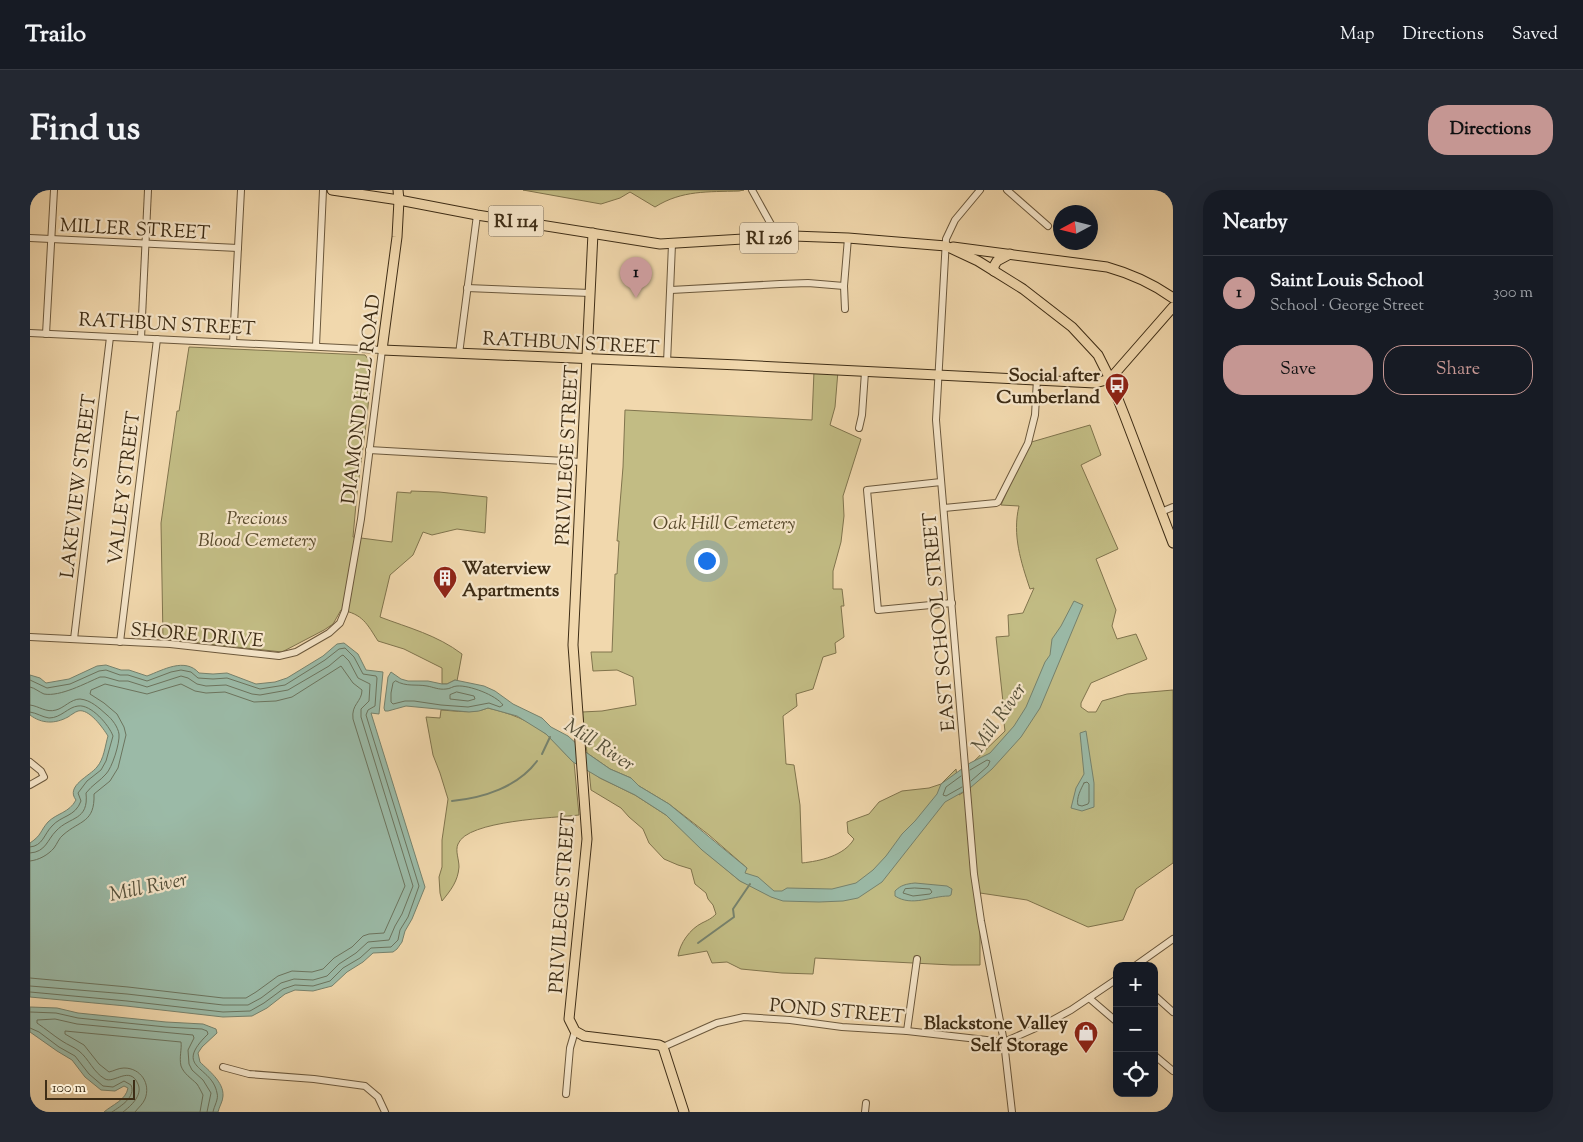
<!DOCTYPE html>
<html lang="en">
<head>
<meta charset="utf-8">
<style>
	:root { --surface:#171b24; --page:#242831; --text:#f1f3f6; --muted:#9ea1a6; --line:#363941; --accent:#c59692 }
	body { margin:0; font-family:"Sorts Mill Goudy",serif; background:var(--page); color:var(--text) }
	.controls { position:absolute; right:15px; bottom:15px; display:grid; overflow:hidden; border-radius:10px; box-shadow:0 5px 20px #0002 }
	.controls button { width:45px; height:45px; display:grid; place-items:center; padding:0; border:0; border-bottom:1px solid var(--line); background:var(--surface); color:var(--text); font:25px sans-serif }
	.compass { position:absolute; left:1023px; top:15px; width:45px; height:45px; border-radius:50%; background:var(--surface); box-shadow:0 5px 20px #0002; rotate:263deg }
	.scale { position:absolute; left:15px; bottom:12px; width:90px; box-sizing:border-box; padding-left:5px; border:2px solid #3e2d16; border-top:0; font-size:14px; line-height:18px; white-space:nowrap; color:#3e2d16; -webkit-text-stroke:4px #f6e6ca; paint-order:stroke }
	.you { position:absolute; left:676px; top:370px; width:18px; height:18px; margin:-12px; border:4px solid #fff; border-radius:50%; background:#1a73e8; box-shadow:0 0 0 8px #1a73e833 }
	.badge { display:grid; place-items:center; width:32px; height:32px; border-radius:50%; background:var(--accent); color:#111; font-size:16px; font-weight:700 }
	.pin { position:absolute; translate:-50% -41px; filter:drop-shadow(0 1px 2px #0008) }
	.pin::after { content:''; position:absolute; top:26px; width:18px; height:15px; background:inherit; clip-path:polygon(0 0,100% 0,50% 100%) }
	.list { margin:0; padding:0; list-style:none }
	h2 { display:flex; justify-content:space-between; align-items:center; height:65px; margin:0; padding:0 20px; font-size:21px }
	h2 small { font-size:16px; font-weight:400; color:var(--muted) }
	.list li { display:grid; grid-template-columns:32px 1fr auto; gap:15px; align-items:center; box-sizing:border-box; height:75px; padding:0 20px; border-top:1px solid var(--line) }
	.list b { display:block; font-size:19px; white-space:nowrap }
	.list p { margin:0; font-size:16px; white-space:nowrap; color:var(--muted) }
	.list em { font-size:16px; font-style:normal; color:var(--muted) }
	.actions { display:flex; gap:10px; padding:15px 20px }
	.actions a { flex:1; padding:11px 0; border:1px solid var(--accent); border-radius:20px; text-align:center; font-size:18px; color:var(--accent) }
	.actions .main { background:var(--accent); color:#111 }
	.icon { flex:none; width:28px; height:28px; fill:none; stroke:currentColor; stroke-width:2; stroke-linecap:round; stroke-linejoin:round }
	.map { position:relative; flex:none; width:1143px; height:922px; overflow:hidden; border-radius:20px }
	header { display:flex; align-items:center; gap:30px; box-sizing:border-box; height:70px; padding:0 25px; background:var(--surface); border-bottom:1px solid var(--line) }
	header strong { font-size:24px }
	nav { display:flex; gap:28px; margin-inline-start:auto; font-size:18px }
	.intro { display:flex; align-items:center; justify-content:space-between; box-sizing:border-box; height:120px; padding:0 30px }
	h1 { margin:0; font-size:35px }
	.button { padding:12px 22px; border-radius:20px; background:var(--accent); color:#111; font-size:18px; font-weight:700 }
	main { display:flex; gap:30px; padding:0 30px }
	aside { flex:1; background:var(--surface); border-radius:20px; box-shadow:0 5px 20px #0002 }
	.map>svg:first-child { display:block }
	.green { fill:#c2bc84; stroke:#80744d }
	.water { fill:#9bbaa7; stroke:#76826d }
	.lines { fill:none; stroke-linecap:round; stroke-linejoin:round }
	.shore { stroke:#6c745e; stroke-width:1 }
	.stream { stroke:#76826d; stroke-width:2 }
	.minor-casing { stroke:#6b583c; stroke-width:8 }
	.major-casing { stroke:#3e2d16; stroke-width:11 }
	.minor { stroke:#f6e6ca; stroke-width:6 }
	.major { stroke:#f1d8ad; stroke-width:9 }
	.labels { text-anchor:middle; stroke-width:4.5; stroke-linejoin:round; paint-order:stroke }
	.shield { fill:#f6e6ca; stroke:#75644c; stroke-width:1 }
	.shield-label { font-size:18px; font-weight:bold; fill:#3e2d16 }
	.street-label { font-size:19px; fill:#3e2d16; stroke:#f6e6ca }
	.poi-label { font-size:19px; font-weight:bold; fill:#3e2d16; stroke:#f6e6ca; text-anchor:end }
	.park-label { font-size:19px; font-style:italic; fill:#584a2c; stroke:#f6e6ca }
	.water-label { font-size:20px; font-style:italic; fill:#55503a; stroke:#f6e6ca }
</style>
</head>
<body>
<header>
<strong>Trailo</strong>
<nav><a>Map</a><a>Directions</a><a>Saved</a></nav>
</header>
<div class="intro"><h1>Find us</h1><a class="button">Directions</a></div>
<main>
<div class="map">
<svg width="1143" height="922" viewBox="0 0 1143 922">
	<rect width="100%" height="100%" fill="#f1d8ad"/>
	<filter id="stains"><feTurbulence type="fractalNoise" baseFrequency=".004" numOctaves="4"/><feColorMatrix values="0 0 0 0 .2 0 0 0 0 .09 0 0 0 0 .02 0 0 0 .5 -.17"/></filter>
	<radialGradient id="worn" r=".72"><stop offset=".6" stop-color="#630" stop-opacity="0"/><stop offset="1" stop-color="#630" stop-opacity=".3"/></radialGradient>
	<!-- green -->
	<g class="green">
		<path d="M493 0H714L709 1C678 2 652 0 625 17L600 2 590 8 571 14Z"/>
		<path d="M159 157 335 165 342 174 337 227 327 303 323 347 362 352 367 302 381 303V301L409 302 457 307 455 343 427 339 402 345 393 342 383 365 360 385 350 427C379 438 407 445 432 464L427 491 425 490 417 494H412V478L374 459 348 451C337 434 333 424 311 420L303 434 294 440 252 462 133 449 131 333 147 221H149Z"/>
		<path d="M784 181H808L805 217 800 235 831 249 813 306 814 326 811 352 803 381V399H812L814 416H811L814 447 805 453 806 463 793 467 783 499 766 504 767 516 753 526 756 574 764 575 770 615 772 673C790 671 814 666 824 649L818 643 817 632 839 624 849 612 872 601 899 598 911 594 926 579 929 605 940 598 939 576 975 541 972 517 973 512 966 447 979 446 978 425 993 423 1004 398 1000 399C991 372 982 345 989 316L971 315 998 253 1060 235 1071 265 1051 275 1088 359 1066 369 1086 420 1082 436 1087 449 1106 444 1117 469 1061 493 1051 513V517L1058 522H1066L1072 511 1097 504 1143 500V673L1106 699 1093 730 1058 737 997 710 950 703V775H922L785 768 783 784 752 783 711 779 697 772 682 773 677 761 648 766C650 753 660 739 672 733 678 730 681 729 686 724L683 715 678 709 676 703 665 694 661 679 648 675 634 669 619 653 613 639 599 627 591 618 561 600 559 580 570 588 605 605 636 625 679 665 710 691 721 696 714 683 717 678 679 645 639 614 609 596 601 588 580 579 557 563 552 522 572 521 606 515 603 487 587 480 563 481 561 462H582L585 384H587L589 351H587L593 277 595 220 782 230Z"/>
		<path d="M458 518C479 523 499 530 516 544 526 552 534 564 544 572L549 625C525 628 437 630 428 654 425 661 429 669 429 677 428 691 421 700 412 711L410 703 409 687 412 677V650L418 609 410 583 403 565 396 527 410 528 411 520C427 521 442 524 458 518Z"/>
	</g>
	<!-- water -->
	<g class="water">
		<path d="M1044 411 1053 415 1010 518 991 547 962 579 940 598 915 612 852 692 828 708 813 711 789 712 753 711 741 707 710 691 672 660 636 625 605 605 570 588 543 572 516 544 487 526 458 518 449 521 439 522 376 516 358 521H355L354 518 358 487 361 482 371 489 378 491H398L412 494H417L425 490 454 496 465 501 483 514 512 528 521 537 538 546 557 563 580 579 601 588 609 596 639 614 717 678 715 683 728 687 744 701H752L757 698 802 699 826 693 843 680 856 666 872 644 885 631 907 604 911 594 940 573 960 563 984 536 996 517 1015 472 1020 465 1022 449 1031 436Z"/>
		<path d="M314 453 328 464 336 480 353 482 349 524 341 523 395 697 382 729 375 741 372 752 367 759 363 762 343 763 333 772 317 782 302 796 283 801 265 800 255 804 237 818 222 826 193 827 96 816 0 807V653C12 645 10 641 18 632 27 623 39 623 46 610 35 596 60 586 67 577 74 569 75 556 78 546 73 538 59 518 48 521 45 522 41 525 38 527 25 534 12 534 0 525V485L10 488 16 493 39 489 67 476 76 475 91 480H99L117 486C133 480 155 467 169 483L183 484 197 483 226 494 245 492 257 488 293 466 307 454Z"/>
		<path d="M1056 541 1064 593V617L1052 621 1041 618 1046 598 1054 584 1050 543Z"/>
		<path d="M885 693 917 696 922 699 921 705 919 706C901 706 882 717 865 706V701C871 695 876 694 885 693Z"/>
		<path d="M0 817 27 818 48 823 136 832 173 834 186 839 187 843 172 857 168 863 170 872C178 880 194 892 193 906 193 911 189 917 188 922H74C82 915 96 910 98 898L94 896 85 901 71 900 55 887 42 870 27 861 0 842Z"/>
	</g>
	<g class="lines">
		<!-- shore -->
		<g class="shore">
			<path d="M0 490 17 498 40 494 69 481 76 480 90 485H98L117 491 141 482 151 480 161 482 168 488 183 489 197 488 230 499 255 495 295 470 309 459 315 458 324 467 333 484 346 486 347 488 345 516 338 520 336 525 389 696 378 727 370 740 368 750 361 757 341 758 330 768 313 778 300 791 283 796 265 795 253 799 234 813 220 821 193 822 97 811 0 802"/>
			<path d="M366 491C376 497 386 494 397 496 403 497 409 500 416 499 420 499 423 496 427 496 439 495 466 505 473 515L470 517 459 513 438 517 411 515 384 511H375L363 514 361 512V503L363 493Z"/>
			<path d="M0 497C5 498 9 502 14 504 30 507 56 493 70 487H75L89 491H98L117 497 151 486 158 488 167 494 176 496 196 495 222 504 230 505 258 500 299 476 311 466 313 465 319 471 328 488 340 494 339 511 331 519V527L383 696 372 724 365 736 359 750 338 752 326 763 309 774 297 786 283 790 264 789 251 793 231 808 218 815H193L97 804 0 796"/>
			<path d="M427 502 444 506 445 509 438 511 420 509V505Z"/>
			<path d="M0 515C9 516 16 523 26 520 34 518 41 509 50 509 61 510 69 518 77 525 82 529 88 537 89 544 90 553 82 578 76 584 70 591 62 595 56 603 59 631 40 626 26 641 17 650 16 662 0 663"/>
			<path d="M0 522C7 523 12 527 19 528 31 528 38 517 48 516 61 514 79 535 83 546L76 571 71 580 57 591 48 603 51 611C45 627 32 625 22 636 14 644 13 656 0 657"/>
			<path d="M940 580 957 570 960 571 958 576 941 591"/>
			<path d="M931 586 916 597 913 605 916 606 932 597"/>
			<path d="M1054 593 1057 592 1059 594V612L1058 614 1052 616 1048 615C1046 608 1051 599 1054 593Z"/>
			<path d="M0 671C9 670 18 665 24 658 27 654 29 648 33 645 50 630 65 633 64 604L80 591 88 578 96 545 94 537 87 524 74 513 60 504 61 500 75 494 117 504 151 494 165 501 176 503 195 502 224 512 246 511 262 507 311 476 323 493 332 500C332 512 321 514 323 529L375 696 354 743 339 744 333 746 322 757 304 768 293 779 282 782 262 781 248 786 226 802 216 808H193L98 797 0 788"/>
			<path d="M885 698 900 699 902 702 900 704 883 706 873 703 875 699Z"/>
			<path d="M0 822 26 823 48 828 136 837 172 839 177 841 178 844C142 879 182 875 187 903 189 909 184 916 183 922"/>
			<path d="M0 838 9 842 29 857 45 866 59 884 73 896 83 897 94 891 101 895C106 907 91 916 82 922"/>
			<path d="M93 922C101 916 113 905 108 894 100 875 84 894 75 889 63 882 59 869 49 861 44 857 38 855 32 851 24 846 16 839 7 833V830L25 829 47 834 163 845 164 848 158 860 159 874 162 880 173 890 181 903 177 922"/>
			<path d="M105 922C108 918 113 914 115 909 121 894 111 878 94 878 88 878 84 881 79 882L69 874 54 855 35 844V841L151 852C152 859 149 867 151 876 154 884 161 888 167 894 169 897 171 901 173 905L170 922"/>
		</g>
		<!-- stream -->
		<g class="stream">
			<path d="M512 564 520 547"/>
			<path d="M422 611C453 608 488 597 507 571"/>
			<path d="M668 753 704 727 703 719 720 694"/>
		</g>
		<defs>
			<g id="minor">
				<path d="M722 0 748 47"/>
				<path d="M950 0 925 30 916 49 906 230 944 684 951 731 974 852 982 922"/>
				<path d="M977 0 1018 36"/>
				<path d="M0 48 208 58"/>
				<path d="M437 98 560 103"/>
				<path d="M641 100 750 94 778 93 814 96"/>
				<path d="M815 119 814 96 818 48"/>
				<path d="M0 143 352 160 331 329 315 421 310 433 299 443 266 462 249 466 140 454 0 447"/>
				<path d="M16 144 24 0"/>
				<path d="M111 148 118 0"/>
				<path d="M203 153 211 0"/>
				<path d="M286 156 293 0"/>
				<path d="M429 164 447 25"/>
				<path d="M637 173 642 54"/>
				<path d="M829 238 832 225 835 182"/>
				<path d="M339 260 552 272"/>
				<path d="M911 292 837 300 848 420 922 413"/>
				<path d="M914 318 966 313 968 312 998 253 1005 225 1007 189"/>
				<path d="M1131 322 1143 317"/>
				<path d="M44 449 80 147"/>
				<path d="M90 452 127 149"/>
				<path d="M0 572 11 581 14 587 0 595"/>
				<path d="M1105 776 1143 749"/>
				<path d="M1124 805 1143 822"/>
				<path d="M1059 808 1087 832"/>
				<path d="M877 841 887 769"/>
				<path d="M633 857 687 833 714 827 760 830 812 837 877 841 974 852 1019 832 1041 820 1087 789"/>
				<path d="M1124 865 1143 881"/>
				<path d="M193 877 219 884 284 889 335 896 348 907 355 922"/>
				<path d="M536 904 540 858 545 841"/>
				<path d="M835 922 836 913"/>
			</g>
			<g id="major">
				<path d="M302 0 369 10 447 25 630 54 763 46 818 48 916 56 948 71 993 99 1042 137 1068 165 1080 189 1095 227 1143 353"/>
				<path d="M368 0 369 10 367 47 352 160 709 175 1065 193 1080 189 1143 117"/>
				<path d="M563 43 543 455 557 649 539 829 545 841 554 846 629 855 633 857 654 922"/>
				<path d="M923 57 1077 77C1102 84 1122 93 1143 108"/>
				<path d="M964 81V76L967 71 980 64"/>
			</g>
		</defs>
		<!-- minor casing -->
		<use href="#minor" class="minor-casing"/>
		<!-- major casing -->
		<use href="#major" class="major-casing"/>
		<!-- minor -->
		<use href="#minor" class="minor"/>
		<!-- major -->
		<use href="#major" class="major"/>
	</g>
	<!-- icons -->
	<defs>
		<symbol id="bus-pin" viewBox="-11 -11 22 30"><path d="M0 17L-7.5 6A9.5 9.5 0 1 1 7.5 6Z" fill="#8f2418" stroke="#f6e6ca"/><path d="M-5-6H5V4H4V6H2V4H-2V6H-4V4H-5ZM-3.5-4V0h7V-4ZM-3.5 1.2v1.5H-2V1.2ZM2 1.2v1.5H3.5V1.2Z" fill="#fff"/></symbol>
		<symbol id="building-pin" viewBox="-11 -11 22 30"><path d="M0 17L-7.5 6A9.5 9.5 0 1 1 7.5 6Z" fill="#8f2418" stroke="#f6e6ca"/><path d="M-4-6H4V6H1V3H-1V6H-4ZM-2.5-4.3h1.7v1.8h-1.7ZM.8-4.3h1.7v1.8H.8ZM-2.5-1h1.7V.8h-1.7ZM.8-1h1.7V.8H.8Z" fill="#fff"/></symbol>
		<symbol id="shop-pin" viewBox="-11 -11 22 30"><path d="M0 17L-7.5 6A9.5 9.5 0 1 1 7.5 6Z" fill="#8f2418" stroke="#f6e6ca"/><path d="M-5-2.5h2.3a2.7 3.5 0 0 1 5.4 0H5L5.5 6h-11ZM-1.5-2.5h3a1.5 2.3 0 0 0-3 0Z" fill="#fff"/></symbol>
	</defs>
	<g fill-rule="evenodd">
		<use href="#bus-pin" x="1073" y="181" width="28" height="38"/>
		<use href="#building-pin" x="401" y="374" width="28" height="38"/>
		<use href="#shop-pin" x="1042" y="829" width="28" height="38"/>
	</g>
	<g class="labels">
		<!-- shield labels -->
		<g class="shield">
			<rect x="458.5" y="15.5" width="55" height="31" rx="4"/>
			<rect x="710" y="32.5" width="58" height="31" rx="4"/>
		</g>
		<g class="shield-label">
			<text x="486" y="37">RI 114</text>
			<text x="739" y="54">RI 126</text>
		</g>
		<!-- street labels -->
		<g class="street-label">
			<text transform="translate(105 38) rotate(3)" y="7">MILLER STREET</text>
			<text transform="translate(137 133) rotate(3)" y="7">RATHBUN STREET</text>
			<text transform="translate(541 152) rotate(3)" y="7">RATHBUN STREET</text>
			<text transform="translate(330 209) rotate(-83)" y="7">DIAMOND HILL ROAD</text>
			<text transform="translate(536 265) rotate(-87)" y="7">PRIVILEGE STREET</text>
			<text transform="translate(47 296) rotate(-83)" y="7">LAKEVIEW STREET</text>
			<text transform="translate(93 298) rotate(-83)" y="7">VALLEY STREET</text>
			<text transform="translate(908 432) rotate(-95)" y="7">EAST SCHOOL STREET</text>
			<text transform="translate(167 444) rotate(5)" y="7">SHORE DRIVE</text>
			<text transform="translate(531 713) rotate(-86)" y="7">PRIVILEGE STREET</text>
			<text transform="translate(807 820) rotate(5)" y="7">POND STREET</text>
		</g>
		<!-- poi labels -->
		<g class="poi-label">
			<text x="1070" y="191">Social after<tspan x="1070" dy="22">Cumberland</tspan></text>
			<text x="432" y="384" text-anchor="start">Waterview<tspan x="432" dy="22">Apartments</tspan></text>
			<text x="1038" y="839">Blackstone Valley<tspan x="1038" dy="22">Self Storage</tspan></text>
		</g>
		<!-- park labels -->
		<g class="park-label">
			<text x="227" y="334">Precious<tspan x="227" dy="22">Blood Cemetery</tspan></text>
			<text x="694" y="339">Oak Hill Cemetery</text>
		</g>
		<!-- water labels -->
		<g class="water-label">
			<text transform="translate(968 527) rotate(-55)" y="7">Mill River</text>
			<text transform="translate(570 554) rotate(33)" y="7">Mill River</text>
			<text transform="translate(118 696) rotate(-12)" y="7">Mill River</text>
		</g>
	</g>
	<rect width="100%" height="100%" filter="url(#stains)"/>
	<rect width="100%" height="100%" fill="url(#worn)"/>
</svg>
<div class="controls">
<button>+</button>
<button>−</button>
<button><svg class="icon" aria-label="locate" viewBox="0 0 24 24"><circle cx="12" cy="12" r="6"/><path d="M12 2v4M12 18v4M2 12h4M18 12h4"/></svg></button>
</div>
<svg class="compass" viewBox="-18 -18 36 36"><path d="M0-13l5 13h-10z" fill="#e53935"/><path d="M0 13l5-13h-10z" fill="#9ea1a6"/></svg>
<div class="scale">100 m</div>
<div class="you"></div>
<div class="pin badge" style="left:606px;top:108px">1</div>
</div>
<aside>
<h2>Nearby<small></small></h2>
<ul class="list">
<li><span class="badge">1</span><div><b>Saint Louis School</b><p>School · George Street</p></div><em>300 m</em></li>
</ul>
<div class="actions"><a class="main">Save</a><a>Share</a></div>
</aside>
</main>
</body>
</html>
